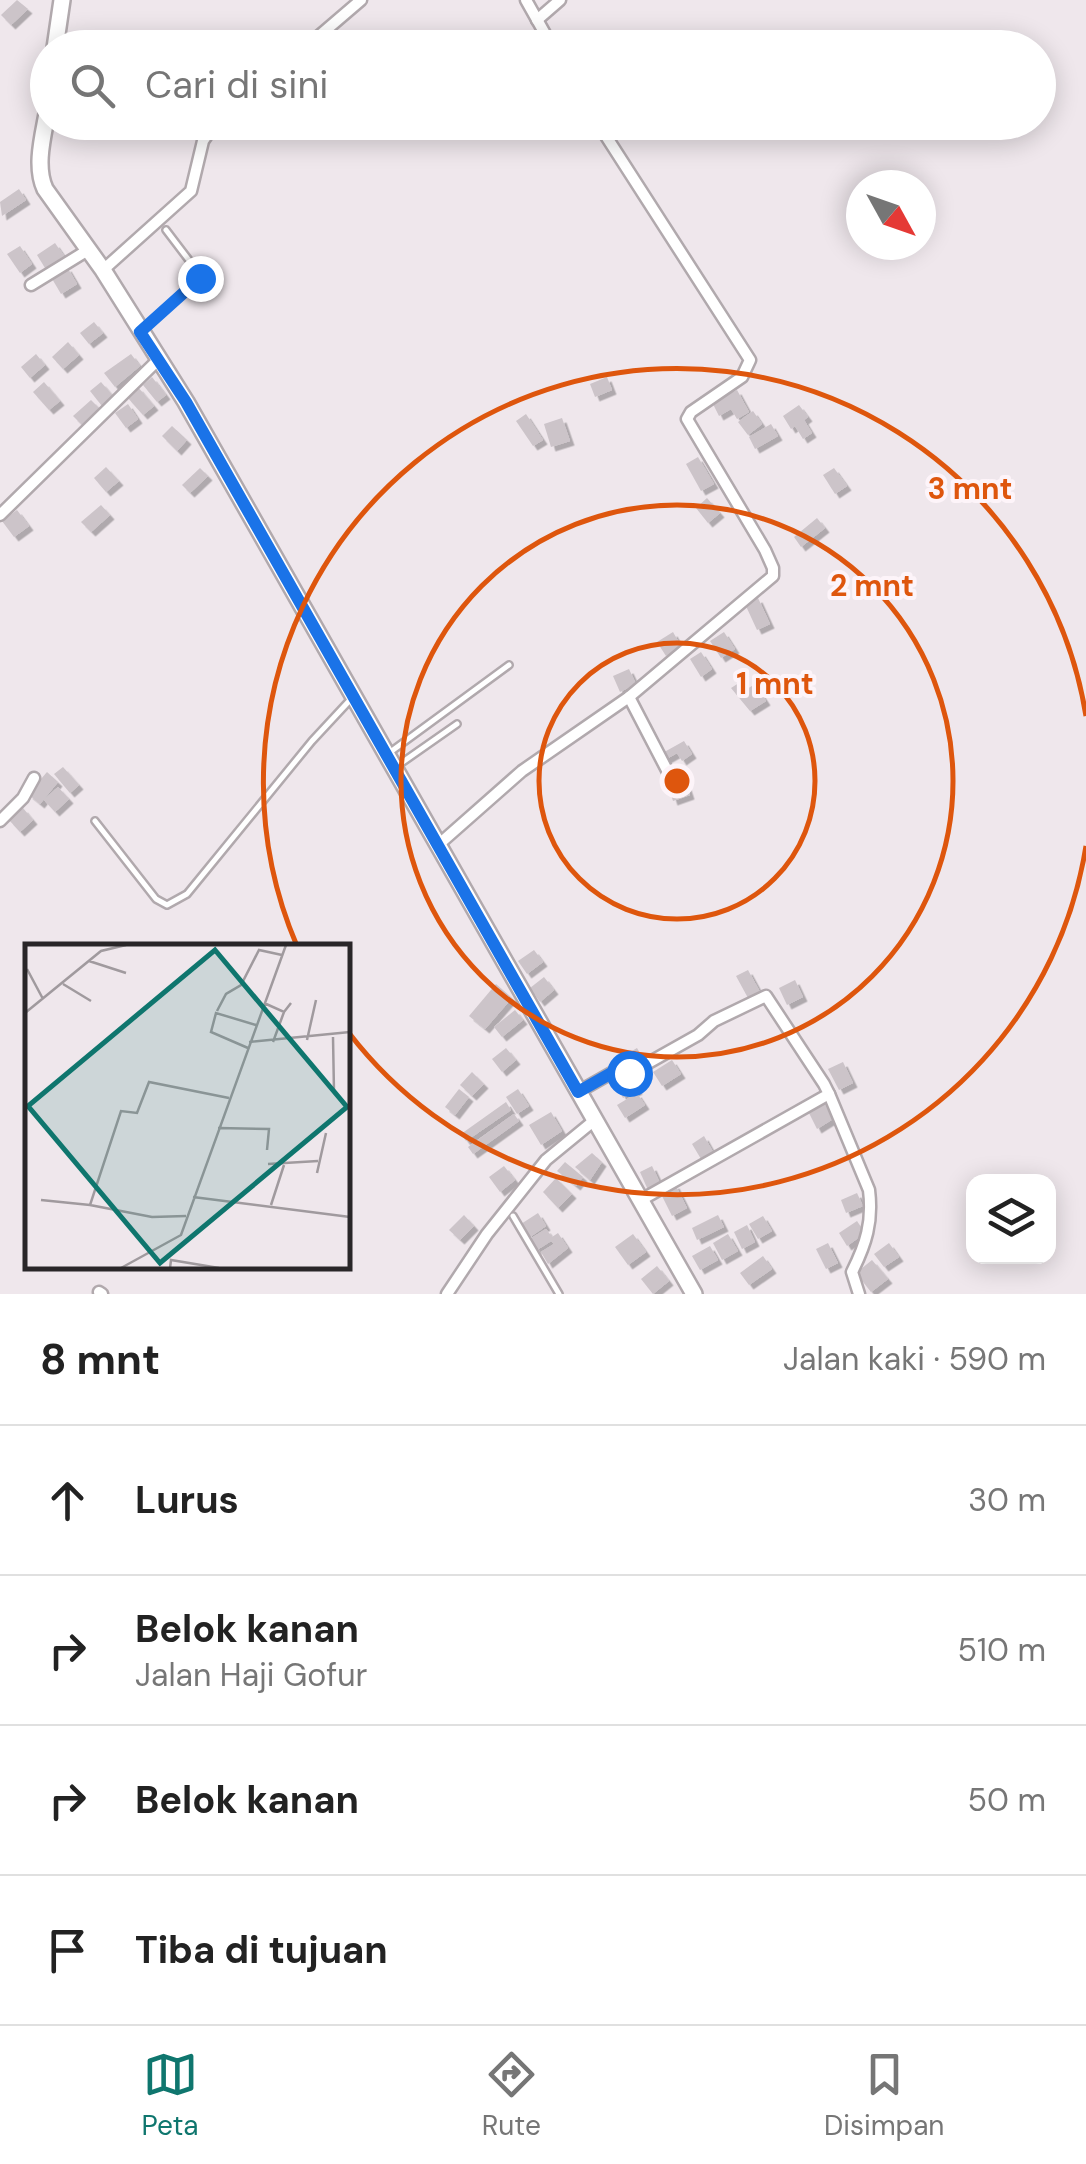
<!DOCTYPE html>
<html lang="id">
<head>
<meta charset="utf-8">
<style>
	:root { --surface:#fff; --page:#f6f6f6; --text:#222; --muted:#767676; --line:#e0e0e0; --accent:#0f766e }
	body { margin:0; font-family:"DM Sans",sans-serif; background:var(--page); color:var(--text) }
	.controls { position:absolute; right:30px; bottom:30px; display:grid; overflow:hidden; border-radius:20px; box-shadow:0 5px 25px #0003 }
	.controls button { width:90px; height:90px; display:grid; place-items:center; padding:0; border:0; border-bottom:2px solid var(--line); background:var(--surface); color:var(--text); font:50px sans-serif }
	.compass { position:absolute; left:846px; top:170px; width:90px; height:90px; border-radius:50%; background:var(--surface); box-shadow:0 5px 25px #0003; rotate:130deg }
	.stop { position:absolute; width:30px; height:30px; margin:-22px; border:8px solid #1a73e8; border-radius:50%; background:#fff }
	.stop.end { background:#1a73e8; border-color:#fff; box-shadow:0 2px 10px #0008 }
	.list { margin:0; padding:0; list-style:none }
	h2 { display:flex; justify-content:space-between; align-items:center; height:130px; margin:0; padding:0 40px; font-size:42px }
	h2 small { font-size:32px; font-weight:400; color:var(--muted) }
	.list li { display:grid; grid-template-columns:65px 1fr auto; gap:30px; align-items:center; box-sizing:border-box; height:150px; padding:0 40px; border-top:2px solid var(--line) }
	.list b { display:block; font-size:38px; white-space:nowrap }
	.list p { margin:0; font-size:32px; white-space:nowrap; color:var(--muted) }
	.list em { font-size:32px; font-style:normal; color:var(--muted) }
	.icon { flex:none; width:55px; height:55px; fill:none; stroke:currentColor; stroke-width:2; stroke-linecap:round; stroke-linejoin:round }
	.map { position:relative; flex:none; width:1086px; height:1294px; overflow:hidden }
	.search { position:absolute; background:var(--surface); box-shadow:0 5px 25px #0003; left:30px; right:30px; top:30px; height:110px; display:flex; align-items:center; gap:25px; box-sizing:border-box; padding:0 35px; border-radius:55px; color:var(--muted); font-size:38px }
	.sheet { height:730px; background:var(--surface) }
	nav { display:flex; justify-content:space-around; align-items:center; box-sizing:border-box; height:140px; border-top:2px solid var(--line); background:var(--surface); font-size:28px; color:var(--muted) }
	nav a { display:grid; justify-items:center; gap:5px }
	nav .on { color:var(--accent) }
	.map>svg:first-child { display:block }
	.building { fill:#ccc4c9; filter:url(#shadow) }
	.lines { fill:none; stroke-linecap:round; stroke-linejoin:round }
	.lane-casing { stroke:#b1a9ad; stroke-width:10 }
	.street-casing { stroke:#b1a9ad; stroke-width:15 }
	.secondary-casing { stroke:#b1a9ad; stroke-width:20 }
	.lane { stroke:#fff; stroke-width:5 }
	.street { stroke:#fff; stroke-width:10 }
	.secondary { stroke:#fff; stroke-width:15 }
	.route { stroke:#1a73e8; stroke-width:12 }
	.ring { fill:none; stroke:#de560d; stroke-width:5 }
	.inset-road { fill:none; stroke:#a09a9e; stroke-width:2.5 }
	.view { fill:#0f766e; fill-opacity:0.15; stroke:#0f766e; stroke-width:5 }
	.inset-edge { fill:none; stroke:#292628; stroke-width:5 }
	.centre { fill:#de560d; stroke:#fdf4f9; stroke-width:5 }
	.ring-label { font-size:30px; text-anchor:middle; font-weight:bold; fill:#de560d; stroke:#fdf4f9; stroke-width:8; stroke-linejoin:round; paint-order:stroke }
</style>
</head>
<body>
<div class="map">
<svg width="1086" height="1294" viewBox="0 0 1086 1294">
	<defs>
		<filter id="shadow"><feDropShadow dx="4.5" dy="4.5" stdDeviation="0" flood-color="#0004"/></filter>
	</defs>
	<rect width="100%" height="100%" fill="#efe7ec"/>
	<!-- building -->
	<g class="building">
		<path d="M17 0 28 9 11 25 1 15Z"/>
		<path d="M340 30 352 48H332L327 39Z"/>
		<path d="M19 189 26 200 2 216 0 202Z"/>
		<path d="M55 243 64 256 45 268 37 255Z"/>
		<path d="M20 246 32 264 20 273 7 254Z"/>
		<path d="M67 267 77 284 61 294 51 277Z"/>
		<path d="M94 322 103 333 89 344 80 333Z"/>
		<path d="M68 342 79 355 63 369 52 357Z"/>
		<path d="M36 354 45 365 30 378 21 367Z"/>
		<path d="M131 354 140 366 115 387 104 373Z"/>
		<path d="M152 377 166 395 157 402 143 385Z"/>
		<path d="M607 377 612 390 595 397 590 384Z"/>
		<path d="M44 382 60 401 49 410 33 392Z"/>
		<path d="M101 382 113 396 102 406 90 391Z"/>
		<path d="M138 387 154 406 143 415 127 397Z"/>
		<path d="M737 390 749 412 737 419 731 409 719 416 712 402Z"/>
		<path d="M91 400 100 409 82 425 73 416Z"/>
		<path d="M128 404 138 419 126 428 115 413Z"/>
		<path d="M799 405 808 417 804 420 812 433 803 439 795 426 791 429 783 416Z"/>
		<path d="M753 411 762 424 748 435 738 422Z"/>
		<path d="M526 414 543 440 533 446 516 421Z"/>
		<path d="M562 418 570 441 551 447 544 424Z"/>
		<path d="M771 424 778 436 755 449 749 437Z"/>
		<path d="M172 426 187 440 177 451 162 436Z"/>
		<path d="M698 457 714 484 701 491 686 464Z"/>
		<path d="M106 467 119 481 106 492 94 478Z"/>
		<path d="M200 468 208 476 190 493 182 485Z"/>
		<path d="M834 468 847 486 835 494 823 475Z"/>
		<path d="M707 498 720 513 708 523 696 508Z"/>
		<path d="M101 505 110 515 91 532 81 522Z"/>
		<path d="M17 510 29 526 14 537 2 521Z"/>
		<path d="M817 518 825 528 801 547 794 537Z"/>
		<path d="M758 598 770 624 757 630 745 604Z"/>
		<path d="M673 632 681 646 666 656 657 642Z"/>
		<path d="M724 632 735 649 721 658 710 641Z"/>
		<path d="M701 652 712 669 701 677 690 659Z"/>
		<path d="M629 669 636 684 620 692 613 676Z"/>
		<path d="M742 681 747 689 755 684 766 701 750 711 731 688Z"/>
		<path d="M684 741 692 754 682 761 677 753 663 761 659 755Z"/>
		<path d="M63 767 79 785 70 793 54 774Z"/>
		<path d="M47 772 58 782 40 804 28 794Z"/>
		<path d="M683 773 690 795 673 801 666 779Z"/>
		<path d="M58 787 69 799 55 812 44 800Z"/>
		<path d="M23 808 33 820 20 832 9 820Z"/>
		<path d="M534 950 543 962 527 974 518 961Z"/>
		<path d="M748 970 760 992 748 998 736 976Z"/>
		<path d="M544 977 554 990 540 1002 530 988Z"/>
		<path d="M795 980 803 997 787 1005 779 988Z"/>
		<path d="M496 984 512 998 485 1029 469 1016Z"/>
		<path d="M515 1010 523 1020 502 1037 494 1027Z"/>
		<path d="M506 1048 516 1060 502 1072 492 1059Z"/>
		<path d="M637 1048 644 1060 626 1070 620 1058Z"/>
		<path d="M672 1060 681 1074 662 1086 653 1072Z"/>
		<path d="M843 1062 853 1083 839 1090 828 1069Z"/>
		<path d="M472 1072 484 1084 472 1096 460 1085Z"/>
		<path d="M631 1077 638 1090 623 1098 616 1084Z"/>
		<path d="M459 1089 469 1097 455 1115 445 1107Z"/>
		<path d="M518 1089 529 1106 517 1114 506 1097Z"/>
		<path d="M637 1093 645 1105 625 1118 617 1105Z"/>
		<path d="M506 1102 511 1110 466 1141 461 1134Z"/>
		<path d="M825 1104 833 1119 817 1129 809 1113Z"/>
		<path d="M551 1112 562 1131 541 1145 529 1125Z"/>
		<path d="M514 1114 519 1121 473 1154 468 1147Z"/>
		<path d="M704 1136 713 1152 701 1159 692 1144Z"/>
		<path d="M592 1153 602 1162 590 1180 575 1167Z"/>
		<path d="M565 1162 583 1177 576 1186 557 1171Z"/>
		<path d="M504 1166 515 1180 500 1192 489 1177Z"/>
		<path d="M652 1166 660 1183 648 1190 640 1172Z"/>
		<path d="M556 1178 572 1194 558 1208 543 1192Z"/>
		<path d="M675 1184 687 1208 672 1216 660 1192Z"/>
		<path d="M857 1193 863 1206 846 1213 841 1200Z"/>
		<path d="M538 1213 546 1226 530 1237 521 1224Z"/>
		<path d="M464 1215 474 1226 460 1240 449 1230Z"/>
		<path d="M718 1215 724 1227 697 1240 692 1228Z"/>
		<path d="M763 1216 772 1231 758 1239 749 1224Z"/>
		<path d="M857 1221 865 1233 847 1246 839 1233Z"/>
		<path d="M747 1225 755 1242 742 1249 734 1232Z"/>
		<path d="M546 1229 552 1237 558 1233 568 1248 548 1264 541 1252 554 1244 551 1241 537 1250 530 1239Z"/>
		<path d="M633 1234 646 1252 628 1265 615 1247Z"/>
		<path d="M728 1234 738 1251 722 1260 713 1243Z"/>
		<path d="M828 1243 838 1263 826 1269 816 1249Z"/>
		<path d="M889 1243 899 1257 884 1267 874 1254Z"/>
		<path d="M710 1246 718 1260 700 1270 692 1256Z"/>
		<path d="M763 1256 772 1269 749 1285 740 1273Z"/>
		<path d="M872 1260 888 1279 871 1292 856 1273Z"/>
		<path d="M657 1266 669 1281 653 1294 641 1279Z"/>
	</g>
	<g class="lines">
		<defs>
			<g id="lane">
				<path d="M143 330 201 276 166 230"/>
				<path d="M389 753 509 665"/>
				<path d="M397 766 457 724"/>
				<path d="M95 821 156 899 167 905 187 894 312 741 351 699"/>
				<path d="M513 1216 559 1294"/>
			</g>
			<g id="street">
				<path d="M526 0 553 48"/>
				<path d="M537 20 560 0"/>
				<path d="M305 48 361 0"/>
				<path d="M103 270 191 191 203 141 216 122"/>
				<path d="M31 285 88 250"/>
				<path d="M0 515 158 360"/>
				<path d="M629 697 668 772"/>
				<path d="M0 821 23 798 34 778"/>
				<path d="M437 846 522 771 629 697 773 576V568L765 550 687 419 691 412 742 377 750 360 597 122"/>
				<path d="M578 1092 615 1071H634L698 1035 714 1021 766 996 824 1084 829 1094 641 1200"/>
				<path d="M829 1094 869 1190C873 1222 866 1244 852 1272L859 1294"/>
				<path d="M99 1292 102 1294"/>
				<path d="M447 1294 487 1234 546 1160 596 1119"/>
			</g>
			<g id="secondary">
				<path d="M55 48 62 0"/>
				<path d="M48 108C44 133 34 165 45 189L103 270 186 402 694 1294"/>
			</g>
		</defs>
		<!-- lane casing -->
		<use href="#lane" class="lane-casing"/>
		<!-- street casing -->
		<use href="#street" class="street-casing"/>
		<!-- secondary casing -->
		<use href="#secondary" class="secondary-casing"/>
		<!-- lane -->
		<use href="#lane" class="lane"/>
		<!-- street -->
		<use href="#street" class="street"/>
		<!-- secondary -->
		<use href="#secondary" class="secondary"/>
	</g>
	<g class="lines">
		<!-- route -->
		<path class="route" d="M200 278 140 332 186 402 578 1092 615 1071 629 1073"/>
	</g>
	<!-- distance rings -->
	<g class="ring">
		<circle cx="677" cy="781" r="138"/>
		<circle cx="677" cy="781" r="276"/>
		<path d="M1086 846A414 414 0 0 1 349 1033M297 946A414 414 0 1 1 1086 716"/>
	</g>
	<!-- overview -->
	<g transform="translate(25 944)">
		<rect width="325" height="325" fill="#efe7ec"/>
		<path class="inset-road" d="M64 17 101 29M2 25 18 55M38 40 66 57M239 59 259 68 266 59M192 67 201 50 216 41 234 6 257 11M0 69 76 7 101 1M325 88V56M308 93 309 148M282 96 291 56M224 98 325 88M248 98 259 68M223 104 186 88 191 69 231 81M193 184 244 185 242 206M243 220 293 217M292 229 301 189M168 253 325 273M16 256 65 261M246 261 259 221M161 272 127 273 65 261 96 167 112 169 124 138 204 154M96 324 156 291 261 1M145 324 146 316 194 324"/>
		<path class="view" d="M190 6 322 163 135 319 3 162Z"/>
		<rect width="325" height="325" class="inset-edge"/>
	</g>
	<circle cx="677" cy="781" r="15" class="centre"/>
	<g class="ring-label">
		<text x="970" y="499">3 mnt</text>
		<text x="872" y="596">2 mnt</text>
		<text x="775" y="694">1 mnt</text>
	</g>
</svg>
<div class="controls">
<button><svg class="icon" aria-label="layers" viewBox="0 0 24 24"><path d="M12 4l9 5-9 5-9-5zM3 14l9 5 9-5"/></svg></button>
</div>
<svg class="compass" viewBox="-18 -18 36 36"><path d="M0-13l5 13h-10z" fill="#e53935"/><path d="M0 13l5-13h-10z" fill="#767676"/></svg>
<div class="stop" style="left:629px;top:1073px"></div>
<div class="stop end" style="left:200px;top:278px"></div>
<div class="search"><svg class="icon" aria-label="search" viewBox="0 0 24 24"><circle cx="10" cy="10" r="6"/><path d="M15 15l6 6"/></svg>Cari di sini</div>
</div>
<section class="sheet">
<h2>8 mnt<small>Jalan kaki · 590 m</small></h2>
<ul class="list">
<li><svg class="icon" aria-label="ahead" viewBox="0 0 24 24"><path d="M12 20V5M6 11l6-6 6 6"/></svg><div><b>Lurus</b></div><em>30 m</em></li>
<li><svg class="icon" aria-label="right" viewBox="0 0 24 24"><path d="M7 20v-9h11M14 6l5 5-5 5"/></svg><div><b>Belok kanan</b><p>Jalan Haji Gofur</p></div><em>510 m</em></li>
<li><svg class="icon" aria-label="right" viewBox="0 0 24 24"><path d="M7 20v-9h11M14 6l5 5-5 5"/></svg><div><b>Belok kanan</b></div><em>50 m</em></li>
<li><svg class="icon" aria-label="arrive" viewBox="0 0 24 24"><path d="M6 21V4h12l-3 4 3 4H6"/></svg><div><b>Tiba di tujuan</b></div></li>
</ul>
</section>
<nav>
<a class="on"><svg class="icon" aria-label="map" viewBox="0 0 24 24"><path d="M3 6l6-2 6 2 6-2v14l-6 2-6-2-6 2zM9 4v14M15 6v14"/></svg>Peta</a>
<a><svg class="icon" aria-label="directions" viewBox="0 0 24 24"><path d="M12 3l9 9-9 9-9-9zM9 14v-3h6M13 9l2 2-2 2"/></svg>Rute</a>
<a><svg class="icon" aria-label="saved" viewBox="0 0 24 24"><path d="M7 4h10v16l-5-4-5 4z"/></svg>Disimpan</a>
</nav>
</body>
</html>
